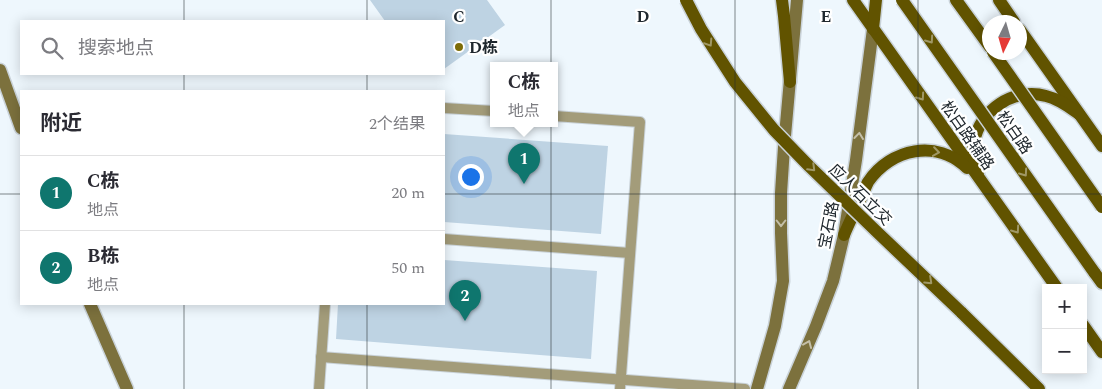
<!DOCTYPE html>
<html lang="zh">
<head>
<meta charset="utf-8">
<style>
	:root { --surface:#fff; --page:#f7f7f7; --text:#2b2b33; --muted:#7c7c81; --line:#e1e1e2; --accent:#0f766e }
	body { margin:0; font-family:Spectral,"Noto Sans SC",serif; background:var(--page); color:var(--text) }
	.controls { position:absolute; right:15px; bottom:15px; display:grid; overflow:hidden; border-radius:0px; box-shadow:0 2px 12px #0003 }
	.controls button { width:45px; height:45px; display:grid; place-items:center; padding:0; border:0; border-bottom:1px solid var(--line); background:var(--surface); color:var(--text); font:25px sans-serif }
	.compass { position:absolute; left:982px; top:15px; width:45px; height:45px; border-radius:50%; background:var(--surface); box-shadow:0 2px 12px #0003; rotate:185deg }
	.you { position:absolute; left:470px; top:176px; width:18px; height:18px; margin:-12px; border:4px solid #fff; border-radius:50%; background:#1a73e8; box-shadow:0 0 0 8px #1a73e833 }
	.badge { display:grid; place-items:center; width:32px; height:32px; border-radius:50%; background:var(--accent); color:#fff; font-size:16px; font-weight:700 }
	.pin { position:absolute; translate:-50% -41px; filter:drop-shadow(0 1px 2px #0008) }
	.pin::after { content:''; position:absolute; top:26px; width:18px; height:15px; background:inherit; clip-path:polygon(0 0,100% 0,50% 100%) }
	.popup { position:absolute; left:490px; top:62px; width:68px; height:65px; box-sizing:border-box; display:grid; place-content:center; border-radius:0px; background:var(--surface); filter:drop-shadow(0 1px 4px #0005); font-size:16px; white-space:nowrap; color:var(--muted) }
	.popup b { font-size:19px; color:var(--text) }
	.popup::after { content:''; position:absolute; left:50%; top:100%; margin-left:-10px; border:10px solid transparent; border-top-color:var(--surface) }
	.list { margin:0; padding:0; list-style:none }
	h2 { display:flex; justify-content:space-between; align-items:center; height:65px; margin:0; padding:0 20px; font-size:21px }
	h2 small { font-size:16px; font-weight:400; color:var(--muted) }
	.list li { display:grid; grid-template-columns:32px 1fr auto; gap:15px; align-items:center; box-sizing:border-box; height:75px; padding:0 20px; border-top:1px solid var(--line) }
	.list b { display:block; font-size:19px; white-space:nowrap }
	.list p { margin:0; font-size:16px; white-space:nowrap; color:var(--muted) }
	.list em { font-size:16px; font-style:normal; color:var(--muted) }
	.icon { flex:none; width:28px; height:28px; fill:none; stroke:currentColor; stroke-width:2; stroke-linecap:round; stroke-linejoin:round }
	.map { position:relative; flex:none; width:1102px; height:389px; overflow:hidden }
	.search { position:absolute; background:var(--surface); box-shadow:0 2px 12px #0003; left:20px; top:20px; width:425px; height:55px; display:flex; align-items:center; gap:12px; box-sizing:border-box; padding:0 18px; border-radius:0px; color:var(--muted); font-size:19px }
	.panel { position:absolute; background:var(--surface); box-shadow:0 2px 12px #0003; left:20px; top:90px; width:425px; height:215px; border-radius:0px }
	.map>svg:first-child { display:block }
	.building { fill:#bed3e3 }
	.lines { fill:none; stroke-linecap:round; stroke-linejoin:round }
	.lane-casing { stroke:#c9d2d8; stroke-width:12 }
	.secondary-casing { stroke:#c9d2d8; stroke-width:15 }
	.primary-casing { stroke:#c9d2d8; stroke-width:15 }
	.lane { stroke:#a39c7a; stroke-width:10 }
	.secondary { stroke:#7c713d; stroke-width:12 }
	.primary { stroke:#615300; stroke-width:12 }
	.primary-bridge-casing { stroke:#c9d2d8; stroke-width:15; stroke-linecap:butt }
	.primary-bridge { stroke:#615300; stroke-width:12 }
	.oneway { stroke:#a09866 }
	.oneway2 { stroke:#c4bfa8 }
	.grid { fill:none; stroke:#20282e; stroke-width:1; stroke-opacity:0.55 }
	.poi-dot { fill:#7e6d08; stroke:#fff; stroke-width:2 }
	.labels { text-anchor:middle; stroke-width:4.5; stroke-linejoin:round; paint-order:stroke }
	.poi-label { font-size:16px; font-weight:bold; fill:#20282e; stroke:#fff; text-anchor:start }
	.street-label { font-size:16px; fill:#20282e; stroke:#fff }
	.grid-label { font-size:16px; text-anchor:middle; font-weight:bold; fill:#20282e; stroke:#fff; stroke-width:4.5; stroke-linejoin:round; paint-order:stroke }
</style>
</head>
<body>
<div class="map">
<svg width="1102" height="389" viewBox="0 0 1102 389">
	<rect width="100%" height="100%" fill="#eef7fd"/>
	<!-- building -->
	<g class="building">
		<path d="M370 0H487L505 25 444 69V21H385Z"/>
		<path d="M444 134 608 146 601 234 444 222Z"/>
		<path d="M444 260 597 271 591 359 336 339 338 304H444Z"/>
	</g>
	<g class="lines">
		<defs>
			<g id="lane">
				<path d="M444 108 494 111"/>
				<path d="M554 116 640 122 620 389"/>
				<path d="M444 239 630 253"/>
				<path d="M321 357 745 389"/>
				<path d="M319 389 325 304"/>
			</g>
			<g id="secondary">
				<path d="M0 70 21 128"/>
				<path d="M90 304 127 389"/>
				<path d="M757 389 775 326 783 281 781 233V193L784 147 797 0"/>
				<path d="M789 389 816 326 833 281 844 235 856 160 873 29"/>
			</g>
			<g id="primary">
				<path d="M782 0 784 16 790 82"/>
				<path d="M853 0 1057 288"/>
				<path d="M956 0 990 47"/>
				<path d="M999 0 1014 22"/>
				<path d="M873 29 876 0"/>
				<path d="M1020 30 1102 146"/>
				<path d="M978 172C975 163 972 152 974 142 980 110 1014 87 1046 96 1059 99 1069 107 1079 114"/>
				<path d="M844 235C849 223 855 211 860 200 863 194 865 188 868 182 891 148 937 139 967 168"/>
				<path d="M1094 272 1102 283"/>
				<path d="M961 312 1039 389"/>
				<path d="M1083 325 1102 352"/>
			</g>
		</defs>
		<!-- lane casing -->
		<use href="#lane" class="lane-casing"/>
		<!-- secondary casing -->
		<use href="#secondary" class="secondary-casing"/>
		<!-- primary casing -->
		<use href="#primary" class="primary-casing"/>
		<!-- lane -->
		<use href="#lane" class="lane"/>
		<!-- secondary -->
		<use href="#secondary" class="secondary"/>
		<!-- primary -->
		<use href="#primary" class="primary"/>
		<defs>
			<g id="primary-bridge">
				<path d="M686 0 701 29 735 82 774 130 809 166 876 231 961 312"/>
				<path d="M902 0 1094 272"/>
				<path d="M993 52 1102 207"/>
			</g>
		</defs>
		<!-- primary-bridge casing -->
		<use href="#primary-bridge" class="primary-bridge-casing"/>
		<!-- primary-bridge -->
		<use href="#primary-bridge" class="primary-bridge"/>
	</g>
	<!-- one-way arrows -->
	<defs><path id="oneway-chevron" d="M-2-3.5L2.5 0L-2 3.5" fill="none" stroke-width="1.6" stroke-linecap="round" stroke-linejoin="round" transform="scale(1.25)"/></defs>
	<g class="oneway">
		<use href="#oneway-chevron" transform="translate(930 40) rotate(55)"/>
		<use href="#oneway-chevron" transform="translate(709 43) rotate(57)"/>
		<use href="#oneway-chevron" transform="translate(921 97) rotate(55)"/>
		<use href="#oneway-chevron" transform="translate(936 152) rotate(8)"/>
		<use href="#oneway-chevron" transform="translate(812 168) rotate(45)"/>
		<use href="#oneway-chevron" transform="translate(1024 173) rotate(55)"/>
		<use href="#oneway-chevron" transform="translate(1016 230) rotate(55)"/>
		<use href="#oneway-chevron" transform="translate(929 281) rotate(43)"/>
	</g>
	<g class="oneway2">
		<use href="#oneway-chevron" transform="translate(859 136) rotate(-83)"/>
		<use href="#oneway-chevron" transform="translate(781 223) rotate(90)"/>
		<use href="#oneway-chevron" transform="translate(808 344) rotate(-67)"/>
	</g>
	<!-- grid -->
	<path class="grid" d="M184 0V21M367 0V21M551 0V389M735 0V389M918 0V389M184 74V91M367 74V91M0 194H21M444 194H1102M184 304V389M367 304V389"/>
	<!-- markers -->
	<circle class="poi-dot" cx="459" cy="47" r="5"/>
	<g class="labels">
		<!-- poi labels -->
		<g class="poi-label">
			<text x="469" y="53">D栋</text>
		</g>
		<!-- street labels -->
		<g class="street-label">
			<text transform="translate(1015 132) rotate(55)" y="6">松白路</text>
			<text transform="translate(968 135) rotate(55)" y="6">松白路辅路</text>
			<text transform="translate(861 194) rotate(44)" y="6">应人石立交</text>
			<text transform="translate(828 225) rotate(-79)" y="6">宝石路</text>
		</g>
	</g>
	<g class="grid-label">
		<text x="459" y="22">C</text>
		<text x="643" y="22">D</text>
		<text x="826" y="22">E</text>
	</g>
</svg>
<div class="controls">
<button>+</button>
<button>−</button>
</div>
<svg class="compass" viewBox="-18 -18 36 36"><path d="M0-13l5 13h-10z" fill="#e53935"/><path d="M0 13l5-13h-10z" fill="#7c7c81"/></svg>
<div class="you"></div>
<div class="pin badge" style="left:524px;top:184px">1</div>
<div class="popup"><b>C栋</b>地点</div>
<div class="pin badge" style="left:465px;top:321px">2</div>
<div class="search"><svg class="icon" aria-label="search" viewBox="0 0 24 24"><circle cx="10" cy="10" r="6"/><path d="M15 15l6 6"/></svg>搜索地点</div>
<section class="panel">
<h2>附近<small>2个结果</small></h2>
<ul class="list">
<li><span class="badge">1</span><div><b>C栋</b><p>地点</p></div><em>20 m</em></li>
<li><span class="badge">2</span><div><b>B栋</b><p>地点</p></div><em>50 m</em></li>
</ul>
</section>
</div>
</body>
</html>
